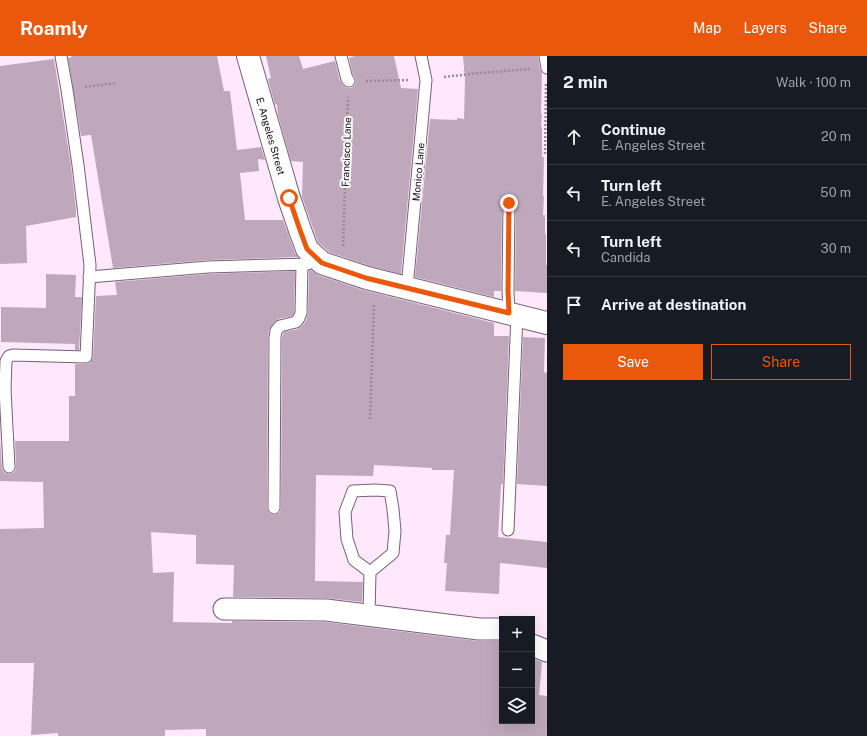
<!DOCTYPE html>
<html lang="en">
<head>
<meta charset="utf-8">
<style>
	:root { --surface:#171b24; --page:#20242c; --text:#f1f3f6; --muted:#9ea1a6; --line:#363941; --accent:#ea580c }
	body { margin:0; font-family:"Public Sans",sans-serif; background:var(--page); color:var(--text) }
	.controls { position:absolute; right:12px; bottom:12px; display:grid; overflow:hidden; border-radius:0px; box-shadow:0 4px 16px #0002 }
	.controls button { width:36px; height:36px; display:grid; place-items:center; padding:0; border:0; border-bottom:1px solid var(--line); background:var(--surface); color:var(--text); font:20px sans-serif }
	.stop { position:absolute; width:12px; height:12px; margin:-9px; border:3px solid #ea580c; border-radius:50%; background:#fff }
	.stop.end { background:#ea580c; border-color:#fff; box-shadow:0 1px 4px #0008 }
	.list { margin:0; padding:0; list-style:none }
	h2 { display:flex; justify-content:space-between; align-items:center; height:52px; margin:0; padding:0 16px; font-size:17px }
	h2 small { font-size:13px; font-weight:400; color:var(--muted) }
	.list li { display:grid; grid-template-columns:26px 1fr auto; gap:12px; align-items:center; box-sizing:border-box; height:56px; padding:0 16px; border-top:1px solid var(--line) }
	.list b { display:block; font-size:15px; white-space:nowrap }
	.list p { margin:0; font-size:13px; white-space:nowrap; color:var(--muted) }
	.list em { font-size:13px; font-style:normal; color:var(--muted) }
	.actions { display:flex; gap:8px; padding:12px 16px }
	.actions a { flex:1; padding:9px 0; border:1px solid var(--accent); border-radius:0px; text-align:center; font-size:14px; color:var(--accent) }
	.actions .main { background:var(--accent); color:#fff }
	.icon { flex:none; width:22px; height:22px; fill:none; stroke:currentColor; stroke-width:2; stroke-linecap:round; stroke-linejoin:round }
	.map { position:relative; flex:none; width:547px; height:680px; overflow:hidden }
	header { display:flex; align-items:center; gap:24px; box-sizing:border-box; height:56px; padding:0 20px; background:var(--accent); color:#fff }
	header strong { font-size:19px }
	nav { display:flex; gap:22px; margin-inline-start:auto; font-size:14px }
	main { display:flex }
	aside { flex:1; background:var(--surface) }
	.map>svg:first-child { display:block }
	.building { fill:#bfa8bc }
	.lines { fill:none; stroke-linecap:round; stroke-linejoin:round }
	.service-casing { stroke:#756173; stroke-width:13 }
	.minor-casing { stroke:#756173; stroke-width:23 }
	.tertiary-casing { stroke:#756173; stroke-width:24 }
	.path { stroke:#9b8a99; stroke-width:2.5; stroke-dasharray:2 2; stroke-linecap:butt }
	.service { stroke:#fff; stroke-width:11 }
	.minor { stroke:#fff; stroke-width:21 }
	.tertiary { stroke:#fff; stroke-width:22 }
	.route { stroke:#ea580c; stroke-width:5 }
	.labels { text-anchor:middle; stroke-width:4; stroke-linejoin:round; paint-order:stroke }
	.street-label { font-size:10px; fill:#110910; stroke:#fdfdfd }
</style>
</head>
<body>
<header>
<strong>Roamly</strong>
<nav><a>Map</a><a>Layers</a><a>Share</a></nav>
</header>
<main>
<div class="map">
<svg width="547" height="680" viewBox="0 0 547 680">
	<rect width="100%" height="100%" fill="#ffe7fc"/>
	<!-- building -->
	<g class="building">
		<path d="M71 0H217L224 35H230L237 94 261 91 265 104 258 103 259 115 240 117 245 164H283L295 197 298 201 208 204 113 212 91 79 81 80 68 2 72 1Z"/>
		<path d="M266 0H299L303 13 335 5 340 25 344 30 348 32H351L354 30 356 26V23L353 19 349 2 355 0H394L401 32 418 33 401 218 370 210 329 196 318 186 302 141 303 106 291 105 278 59 277 48 275 49 268 23 271 22Z"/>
		<path d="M463 0H538L540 13 542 16 541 58H542L541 71H542V101H544L543 140H544L543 159H545V178H546V209H547V237L515 235 516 147 515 143 512 141 509 140 505 141 503 144 502 147 501 235H494V241L415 221 430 63 457 64V62L464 63 465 24Z"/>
		<path d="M54 3 71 110 76 154V161L26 170 27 207 0 208V10Z"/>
		<path d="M311 214 318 219 363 234 494 267V280H509L503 428H501L498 481 547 486V512L500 507 499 538 445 535 447 507H444L446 479H450L454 414H432V412L374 409 373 420 316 419 315 525 363 526 362 546 326 542 233 541 234 509 196 508V479L151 476 153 517 174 516 173 566 232 567V565L325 566 478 585H502V665H532V602L534 603 542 606 539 639 547 640V680H206V673L165 674V680H58V677L31 679 34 607H0V473L44 472 43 426 0 425V385L2 412 3 415 5 417 9 418 13 417 15 415 16 411 15 385H69V340H75V308H86L90 307 92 304 93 301 96 240 117 239 115 226 208 218 295 215 294 256 293 259 292 260 278 263 275 266 269 274 268 282 267 452 268 455 270 458 274 459 277 458 280 456 281 452 282 283 283 278 284 276 298 273 302 270 306 265 308 257 309 215Z"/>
		<path d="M46 218 76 219 75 241H82L79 294H75V288L1 286V251L46 252Z"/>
		<path d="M523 281 545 282 544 316 547 317V430L517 428Z"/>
	</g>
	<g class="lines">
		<defs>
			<g id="service">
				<path d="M341 0 347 23 349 25"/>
				<path d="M545 0 547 12"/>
				<path d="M89 221 208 211 308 208"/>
				<path d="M407 232 426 24 421 0"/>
				<path d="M509 257 508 235 509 147"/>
				<path d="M0 333H5L6 305 9 300 13 299 86 301 90 209 78 109 67 34 61 0"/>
				<path d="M5 333 9 411"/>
				<path d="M274 452 275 282 276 275 280 270 296 266 299 262 301 257 302 208"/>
				<path d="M508 474 517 259"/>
				<path d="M369 559 370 516 393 497 395 475 393 453 390 435 375 434 353 435 345 456 347 483 354 504 370 516"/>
			</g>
			<g id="minor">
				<path d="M224 553 326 554 479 573H502"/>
				<path d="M532 589 547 595"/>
			</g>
			<path id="tertiary" d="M248 0 289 142 300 174 307 193 322 207 367 222 547 267"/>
		</defs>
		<!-- service casing -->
		<use href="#service" class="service-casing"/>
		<!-- minor casing -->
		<use href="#minor" class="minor-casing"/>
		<!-- tertiary casing -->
		<use href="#tertiary" class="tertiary-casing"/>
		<!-- path -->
		<g class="path">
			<path d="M444 21 479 17 531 13"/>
			<path d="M366 25 409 24"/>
			<path d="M85 31 116 27"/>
			<path d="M545 98 546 28"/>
			<path d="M343 190 348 41"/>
			<path d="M370 363 374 247"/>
		</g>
		<!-- service -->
		<use href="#service" class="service"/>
		<!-- minor -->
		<use href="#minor" class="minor"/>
		<!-- tertiary -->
		<use href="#tertiary" class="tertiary"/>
	</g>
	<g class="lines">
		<!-- route -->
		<path class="route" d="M289 142 300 174 307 193 322 207 366 222 509 257 508 235 509 147"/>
	</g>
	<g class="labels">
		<!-- street labels -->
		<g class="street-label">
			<text transform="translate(271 80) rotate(74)" y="4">E. Angeles Street</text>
			<text transform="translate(346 96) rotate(-88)" y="4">Francisco Lane</text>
			<text transform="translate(418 116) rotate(-85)" y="4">Monico Lane</text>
		</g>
	</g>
</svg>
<div class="controls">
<button>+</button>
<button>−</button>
<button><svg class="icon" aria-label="layers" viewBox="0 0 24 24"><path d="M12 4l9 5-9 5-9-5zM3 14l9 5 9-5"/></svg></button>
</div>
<div class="stop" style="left:289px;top:142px"></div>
<div class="stop end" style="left:509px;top:147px"></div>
</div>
<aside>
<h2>2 min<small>Walk · 100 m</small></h2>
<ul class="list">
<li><svg class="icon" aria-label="ahead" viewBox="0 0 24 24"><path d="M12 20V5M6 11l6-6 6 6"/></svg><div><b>Continue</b><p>E. Angeles Street</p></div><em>20 m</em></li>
<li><svg class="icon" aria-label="left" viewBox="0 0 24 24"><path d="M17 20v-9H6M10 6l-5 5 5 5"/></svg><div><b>Turn left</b><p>E. Angeles Street</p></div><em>50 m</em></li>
<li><svg class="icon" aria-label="left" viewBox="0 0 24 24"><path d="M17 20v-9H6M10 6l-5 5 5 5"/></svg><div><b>Turn left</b><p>Candida</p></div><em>30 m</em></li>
<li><svg class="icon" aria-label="arrive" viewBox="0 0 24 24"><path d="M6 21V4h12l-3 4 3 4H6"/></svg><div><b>Arrive at destination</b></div></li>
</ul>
<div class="actions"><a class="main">Save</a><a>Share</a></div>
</aside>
</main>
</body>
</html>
